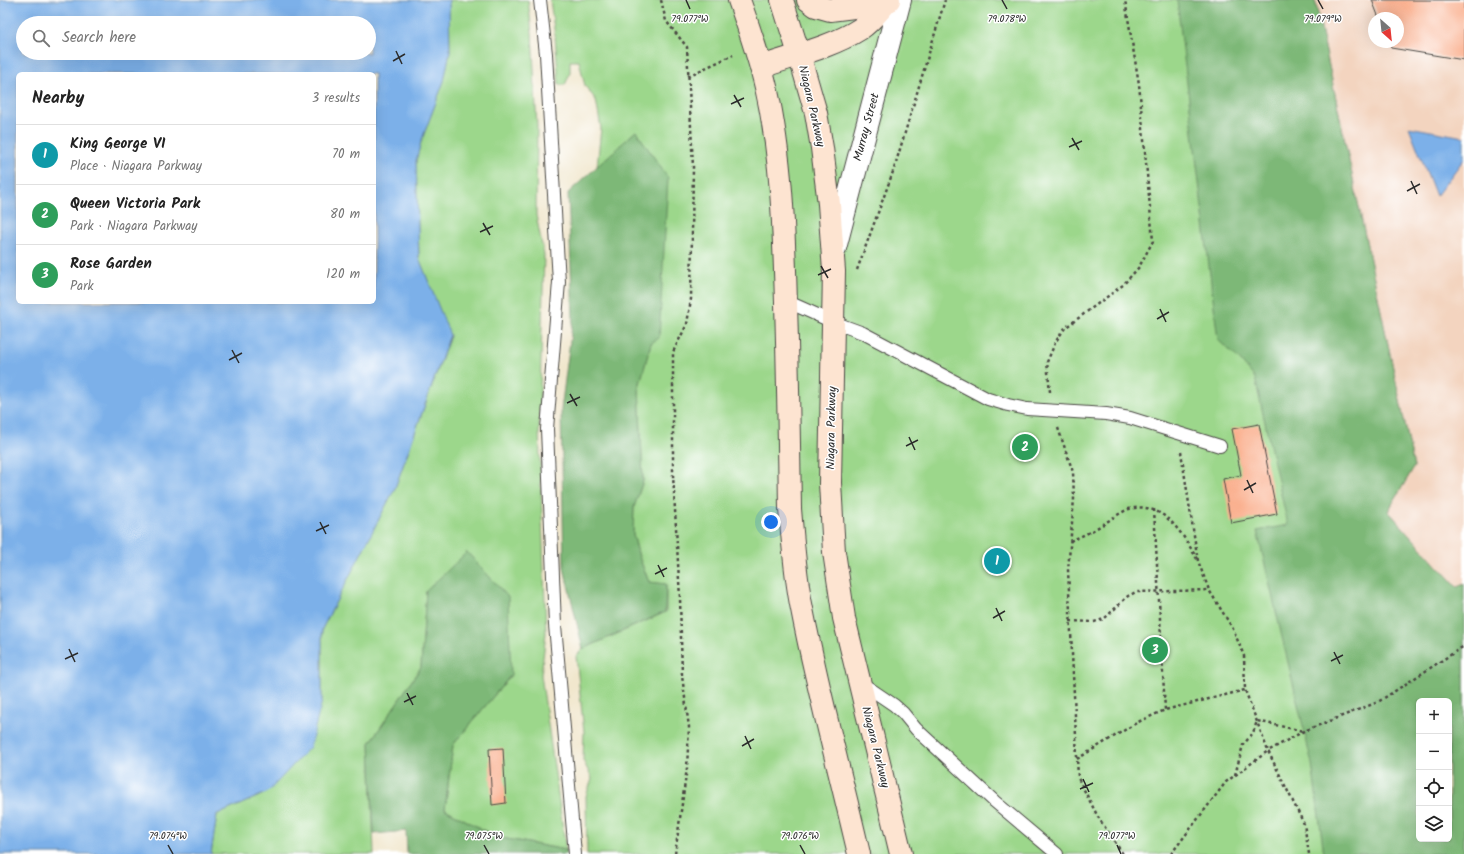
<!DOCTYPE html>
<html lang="en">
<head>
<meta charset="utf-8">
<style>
	:root { --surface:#fff; --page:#f2f2f2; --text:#222; --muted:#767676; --line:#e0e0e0; --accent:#ea580c }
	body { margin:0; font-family:Kalam,sans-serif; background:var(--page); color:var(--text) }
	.controls { position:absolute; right:12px; bottom:12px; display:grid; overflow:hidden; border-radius:6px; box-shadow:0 4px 16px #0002 }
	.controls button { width:36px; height:36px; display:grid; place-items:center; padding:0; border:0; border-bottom:1px solid var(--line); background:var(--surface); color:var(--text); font:20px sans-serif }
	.compass { position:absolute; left:1368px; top:12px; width:36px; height:36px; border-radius:50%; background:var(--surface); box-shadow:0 4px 16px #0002; rotate:153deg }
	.you { position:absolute; left:771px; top:522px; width:14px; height:14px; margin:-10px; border:3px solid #fff; border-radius:50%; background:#1a73e8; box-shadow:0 0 0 6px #1a73e833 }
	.badge { display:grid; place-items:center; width:26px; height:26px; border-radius:50%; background:var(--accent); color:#fff; font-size:13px; font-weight:700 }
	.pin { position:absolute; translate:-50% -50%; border:2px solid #fff; box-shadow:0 1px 4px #0006 }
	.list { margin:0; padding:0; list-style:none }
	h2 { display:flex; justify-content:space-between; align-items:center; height:52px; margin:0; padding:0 16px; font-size:17px }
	h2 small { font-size:13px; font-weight:400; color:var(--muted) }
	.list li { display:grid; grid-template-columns:26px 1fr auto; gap:12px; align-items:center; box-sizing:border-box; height:60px; padding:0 16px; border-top:1px solid var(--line) }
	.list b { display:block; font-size:15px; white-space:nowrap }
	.list p { margin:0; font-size:13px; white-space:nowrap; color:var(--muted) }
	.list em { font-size:13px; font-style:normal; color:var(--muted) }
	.icon { flex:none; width:22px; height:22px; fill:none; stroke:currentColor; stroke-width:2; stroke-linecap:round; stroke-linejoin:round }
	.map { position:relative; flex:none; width:1464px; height:854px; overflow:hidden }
	.search { position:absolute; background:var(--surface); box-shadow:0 4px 16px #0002; left:16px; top:16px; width:360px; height:44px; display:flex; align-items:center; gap:10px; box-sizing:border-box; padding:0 14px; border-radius:22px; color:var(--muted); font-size:15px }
	.panel { position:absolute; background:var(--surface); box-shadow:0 4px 16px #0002; left:16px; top:72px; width:360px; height:232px; border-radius:6px }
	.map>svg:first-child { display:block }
	.built { fill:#f3d4bf; fill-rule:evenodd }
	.green { fill:#9cd78b; stroke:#64815b; fill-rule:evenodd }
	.forest { fill:#7db877; stroke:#547251; fill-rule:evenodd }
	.water { fill:#7bb0e9; stroke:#536e8a; fill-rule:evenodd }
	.building { fill:#fab08f }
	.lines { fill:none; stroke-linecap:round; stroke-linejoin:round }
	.service-casing { stroke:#494743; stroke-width:14 }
	.tertiary-casing { stroke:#494743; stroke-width:24 }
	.secondary-casing { stroke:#494743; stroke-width:24 }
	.path { stroke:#494743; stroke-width:2.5; stroke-dasharray:3 3; stroke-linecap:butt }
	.service { stroke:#fff; stroke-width:12 }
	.tertiary { stroke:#fff; stroke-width:22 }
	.secondary { stroke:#fde4d1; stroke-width:22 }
	.ticks { fill:none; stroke:#2b2b2b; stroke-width:1.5 }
	.labels { text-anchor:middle; stroke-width:3; stroke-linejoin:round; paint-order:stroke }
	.street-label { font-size:12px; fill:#2b2b2b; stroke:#fff }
	.ticks-label { font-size:10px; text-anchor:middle; fill:#2b2b2b; stroke:#fff; stroke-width:3; stroke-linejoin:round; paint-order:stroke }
</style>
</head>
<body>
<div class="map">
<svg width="1464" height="854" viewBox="0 0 1464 854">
	<rect width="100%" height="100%" fill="#fff"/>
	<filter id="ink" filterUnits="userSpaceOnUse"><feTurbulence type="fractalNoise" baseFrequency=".025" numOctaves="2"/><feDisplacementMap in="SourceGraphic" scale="8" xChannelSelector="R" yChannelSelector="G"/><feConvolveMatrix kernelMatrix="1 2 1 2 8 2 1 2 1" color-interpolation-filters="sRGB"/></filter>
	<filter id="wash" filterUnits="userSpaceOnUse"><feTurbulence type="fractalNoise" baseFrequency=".012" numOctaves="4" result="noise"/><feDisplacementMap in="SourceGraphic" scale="16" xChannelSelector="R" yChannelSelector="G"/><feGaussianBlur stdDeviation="0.9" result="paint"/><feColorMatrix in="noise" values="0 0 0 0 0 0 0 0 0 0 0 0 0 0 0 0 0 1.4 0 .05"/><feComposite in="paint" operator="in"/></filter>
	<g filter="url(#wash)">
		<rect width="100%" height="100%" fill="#f1e7cd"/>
		<!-- built -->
		<path class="built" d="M1315 0H1464V584L1457 588 1388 511 1414 467ZM1374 18H1398V42H1374Z"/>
		<!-- green -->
		<g class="green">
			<path d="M449 0H528L532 33 537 127 536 215 544 255 539 430 546 633 541 675 566 850 496 837 445 809 453 745 511 675 426 591 421 667 370 743 374 854H211L217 815 268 792 322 701V629L395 488 450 336 419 258 416 161 421 142 444 81 450 51Z"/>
			<path d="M550 0H1315L1414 467 1388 511 1457 588 1464 642V854H587L586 796 592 779 583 760 584 732 576 656 583 649 666 612V584L649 582 639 557 633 534 634 507 643 481 639 387 651 343 636 131 597 167 601 128 596 100 585 86 579 61H570V73L565 85H559L555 36ZM1419 701H1449V839H1419Z"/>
		</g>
		<!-- forest -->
		<g class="forest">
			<path d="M1177 0H1315L1414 467 1388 511 1457 587 1464 584V854H1324L1312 764 1257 531 1288 525 1255 378 1239 359 1218 340ZM1419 701H1449V839H1419Z"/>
			<path d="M636 131 668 178 659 338 651 343 639 387 643 481 634 507 633 534 639 557 649 582 666 584 665 612 583 649 564 568 561 410 573 318 568 193Z"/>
			<path d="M467 552 508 597 511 675 453 745 445 809 496 837 566 850V854H407L406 831 374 834 370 743 421 667 426 591Z"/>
		</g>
		<!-- water -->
		<g class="water">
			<path d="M0 0H449L450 51 444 81 421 142 416 161 419 258 450 335 395 488 322 629V701L310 747 268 792 217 815 211 854H0ZM23 23H369V53H23ZM18 74H374V302H18Z"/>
			<path d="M1409 127 1464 137V159L1436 196Z"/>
		</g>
		<g id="blocks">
			<!-- building -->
			<g class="building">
				<path d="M1372 0H1464V60L1391 48 1388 42H1398V18H1379Z"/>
				<path d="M1259 424 1277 514 1231 523 1223 479 1241 475 1232 429Z"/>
				<path d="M503 748 506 803 492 805 489 749Z"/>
			</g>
		</g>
	</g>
	<g filter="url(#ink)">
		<use href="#blocks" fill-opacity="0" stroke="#494743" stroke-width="1"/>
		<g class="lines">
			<defs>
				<g id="service">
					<path d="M540 0 546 54 559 282 547 429 555 625 575 854"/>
					<path d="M786 301 833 322 863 333 988 399 1008 405 1027 409 1106 414 1130 418 1220 446"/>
					<path d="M860 682 894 705 903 713 916 729 994 801 1057 854"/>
				</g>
				<path id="tertiary" d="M834 252 900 0"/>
				<g id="secondary">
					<path d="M739 0C749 28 759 57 766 87 782 157 784 231 786 303 788 372 789 441 790 509 793 542 795 576 802 609 818 691 840 772 859 854"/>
					<path d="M782 0 799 54 816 113 822 148 829 204 834 271 830 483 834 552 844 618 901 854"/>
					<path d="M808 0 816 6 830 10 886 3"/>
					<path d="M761 67C793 56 832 47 860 29 872 21 879 10 889 0"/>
				</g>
			</defs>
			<!-- service casing -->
			<use href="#service" class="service-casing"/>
			<!-- tertiary casing -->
			<use href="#tertiary" class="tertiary-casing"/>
			<!-- secondary casing -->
			<use href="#secondary" class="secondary-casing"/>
			<!-- path -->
			<g class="path">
				<path d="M661 0 666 21 687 47 693 167 691 299 687 324 673 352V475L680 598 682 676 689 727 687 768 675 854"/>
				<path d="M688 76 733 55"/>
				<path d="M857 270 894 169 945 0"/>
				<path d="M1050 392 1047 362 1056 341 1065 328 1123 285 1139 267 1153 241 1139 84 1125 0"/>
				<path d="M1058 428 1073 472 1074 499 1068 570 1078 778 1098 817 1123 854"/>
				<path d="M1154 509 1165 710"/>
				<path d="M1070 541C1083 536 1094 530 1105 523 1113 518 1121 512 1129 509 1163 500 1183 534 1197 559"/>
				<path d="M1070 621 1094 622 1104 619 1128 596 1136 592 1209 590"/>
				<path d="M1077 759 1138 722 1165 710 1245 690"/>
				<path d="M1235 775 1243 745 1253 733 1257 721 1303 731"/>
				<path d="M1171 854 1226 782 1268 751 1245 690 1244 656 1233 629 1209 590 1198 561 1181 452"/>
				<path d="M1309 854 1304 824 1268 751 1304 731 1378 702 1464 646"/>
			</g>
			<!-- service -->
			<use href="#service" class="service"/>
			<!-- tertiary -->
			<use href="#tertiary" class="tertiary"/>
			<!-- secondary -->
			<use href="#secondary" class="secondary"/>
		</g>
	</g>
	<!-- ticks -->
	<path class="ticks" d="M686 0 690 9M1002 0 1007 9M1318 0 1323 9M396 51 402 64M393 61 405 54M734 95 741 107M731 104 744 98M1072 138 1079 150M1069 147 1082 141M1411 181 1417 194M1407 191 1420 184M483 223 490 235M480 232 493 226M821 266 828 278M818 275 831 269M1160 309 1166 322M1157 319 1169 312M232 350 239 363M229 360 242 353M570 394 577 406M567 403 580 397M909 437 915 450M906 446 918 440M1247 480 1253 493M1244 490 1256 483M320 522 326 534M316 531 329 525M658 565 664 577M655 574 667 568M996 608 1002 621M993 618 1005 611M69 649 75 662M1334 652 1340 664M65 659 78 653M1331 661 1343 655M407 693 413 705M404 702 416 696M745 736 751 749M742 746 754 739M1083 779 1089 792M1080 789 1093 783M168 845 173 854M484 845 489 854M800 845 805 854M1117 845 1121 854"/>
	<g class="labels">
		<!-- street labels -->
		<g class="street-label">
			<text transform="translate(812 106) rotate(77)" y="4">Niagara Parkway</text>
			<text transform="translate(866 127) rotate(-75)" y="4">Murray Street</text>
			<text transform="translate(831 428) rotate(-89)" y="4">Niagara Parkway</text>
			<text transform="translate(876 747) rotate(76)" y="4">Niagara Parkway</text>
		</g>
	</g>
	<g class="ticks-label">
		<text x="690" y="22">79.077°W</text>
		<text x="1007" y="22">79.078°W</text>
		<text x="1323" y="22">79.079°W</text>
		<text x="168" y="839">79.074°W</text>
		<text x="484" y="839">79.075°W</text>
		<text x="800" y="839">79.076°W</text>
		<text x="1117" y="839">79.077°W</text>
	</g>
</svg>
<div class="controls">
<button>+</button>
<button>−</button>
<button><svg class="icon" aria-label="locate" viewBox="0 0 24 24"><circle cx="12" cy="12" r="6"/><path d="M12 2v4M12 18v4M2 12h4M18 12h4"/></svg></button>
<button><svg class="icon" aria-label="layers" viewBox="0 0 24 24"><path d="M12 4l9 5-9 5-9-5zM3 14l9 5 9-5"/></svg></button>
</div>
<svg class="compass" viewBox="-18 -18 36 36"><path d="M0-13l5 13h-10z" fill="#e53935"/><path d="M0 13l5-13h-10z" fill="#767676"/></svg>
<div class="you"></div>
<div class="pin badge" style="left:997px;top:561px;background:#0f9aa8">1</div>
<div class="pin badge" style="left:1025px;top:447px;background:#2e9e5b">2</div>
<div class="pin badge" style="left:1155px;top:650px;background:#2e9e5b">3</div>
<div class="search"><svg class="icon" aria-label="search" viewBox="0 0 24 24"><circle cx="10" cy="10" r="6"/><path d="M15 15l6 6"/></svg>Search here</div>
<section class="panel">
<h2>Nearby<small>3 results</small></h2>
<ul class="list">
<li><span class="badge" style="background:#0f9aa8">1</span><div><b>King George VI</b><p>Place · Niagara Parkway</p></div><em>70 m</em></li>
<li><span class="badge" style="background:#2e9e5b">2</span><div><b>Queen Victoria Park</b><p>Park · Niagara Parkway</p></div><em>80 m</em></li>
<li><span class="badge" style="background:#2e9e5b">3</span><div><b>Rose Garden</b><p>Park</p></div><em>120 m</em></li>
</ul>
</section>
</div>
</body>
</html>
